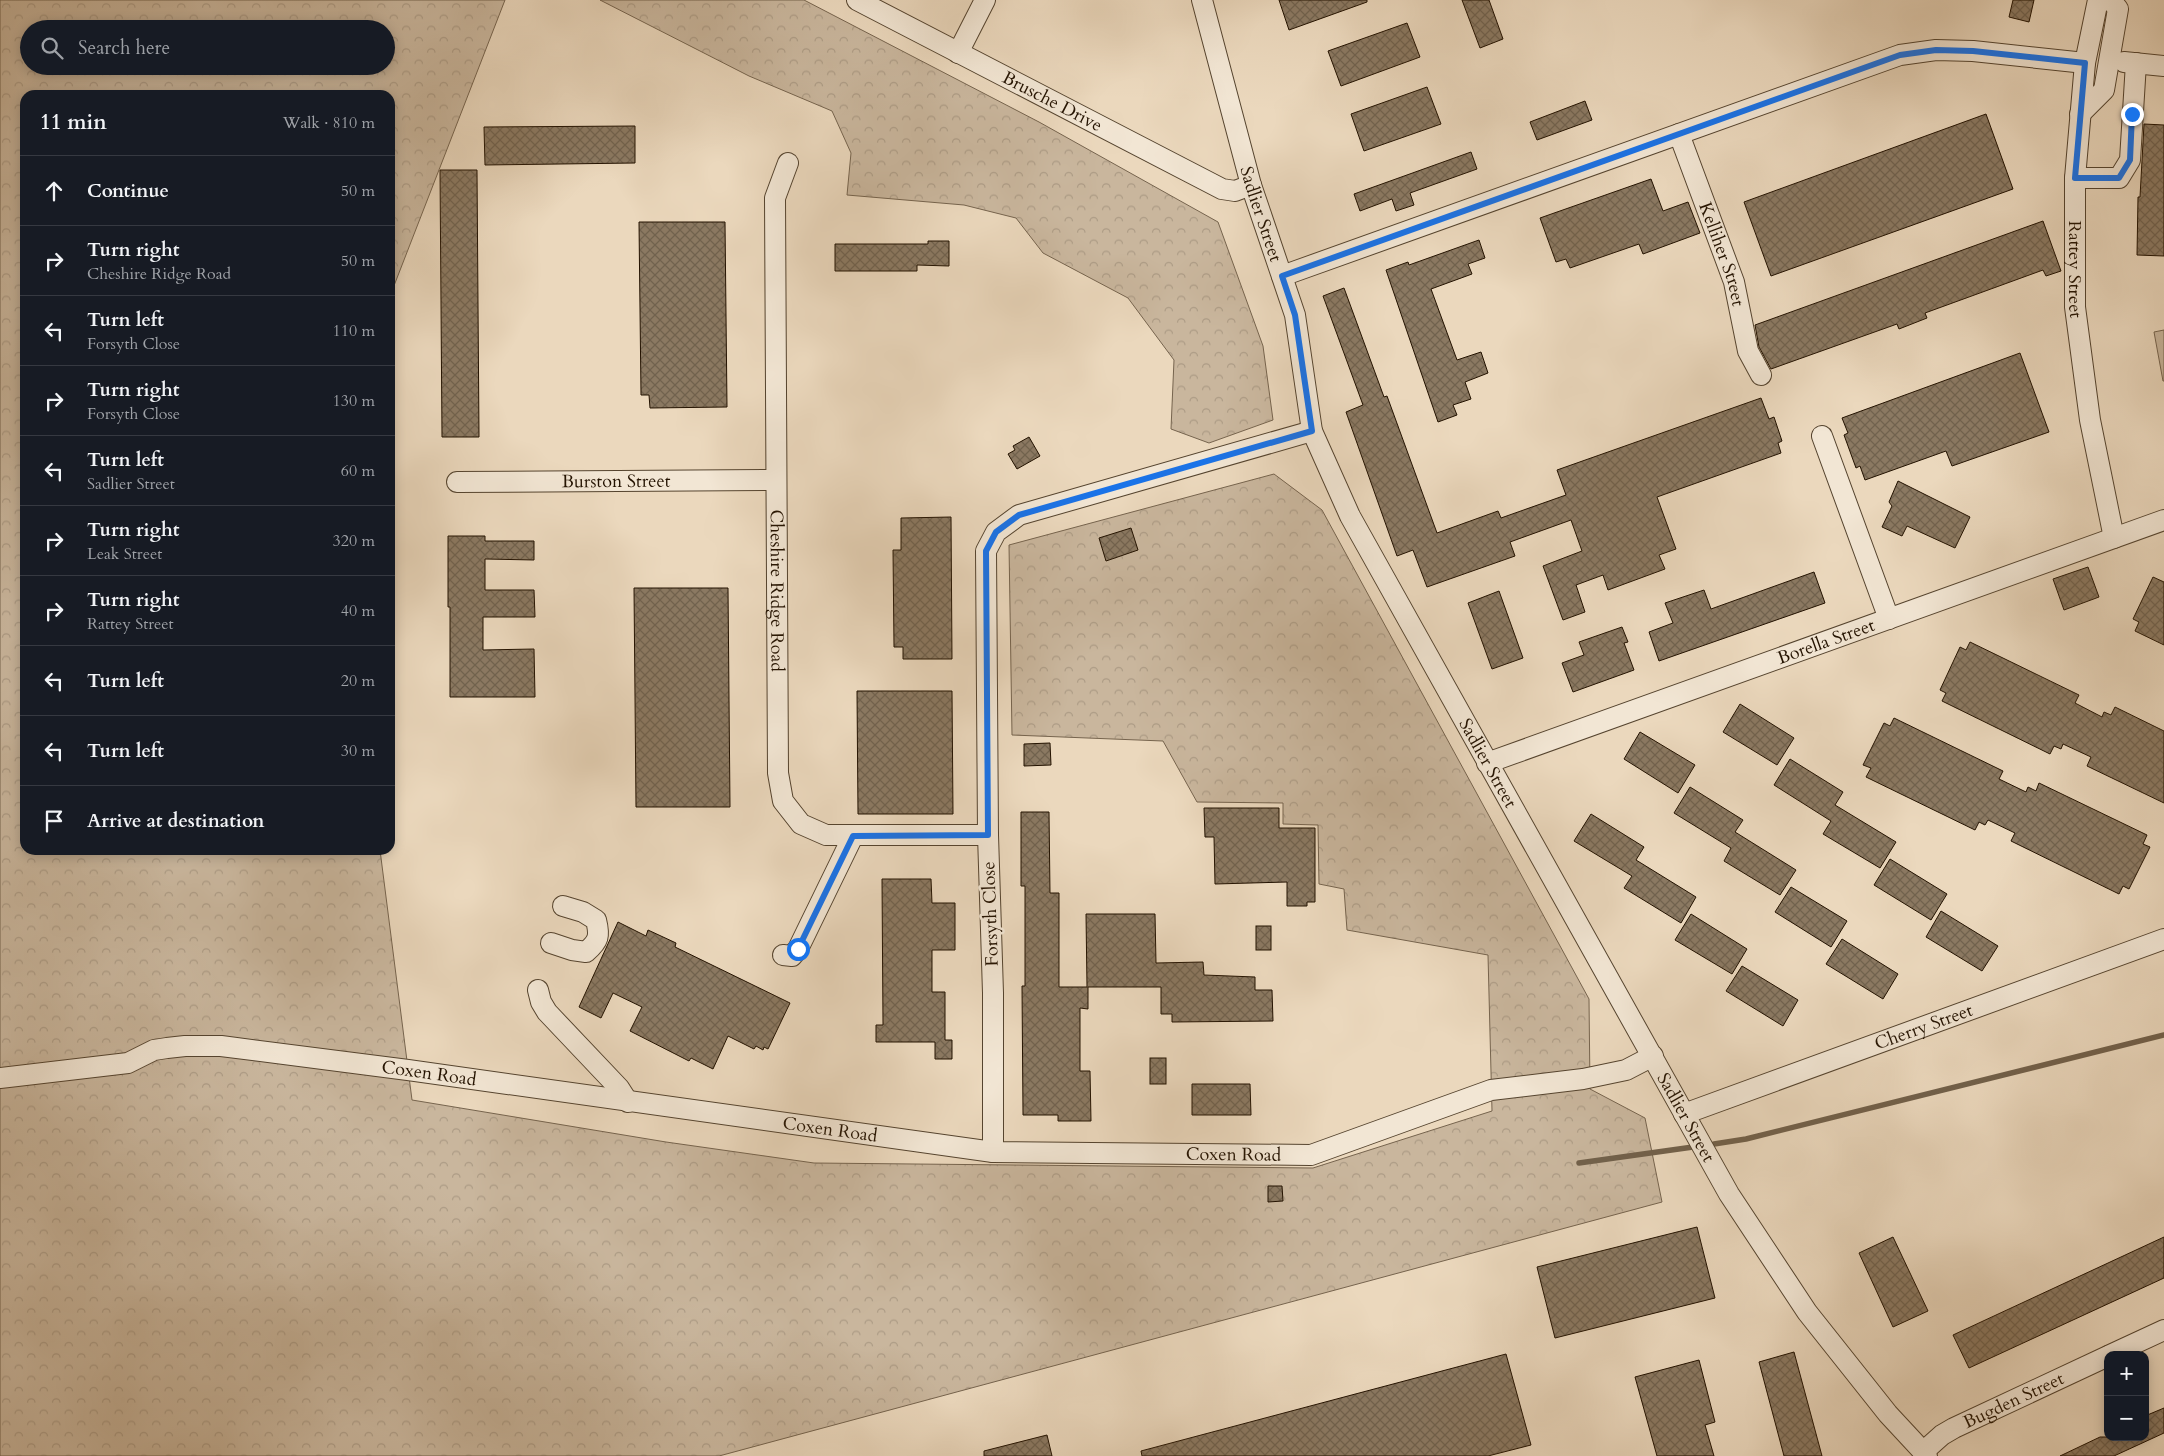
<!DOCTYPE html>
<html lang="en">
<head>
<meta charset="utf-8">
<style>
	:root { --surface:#171b24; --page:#20242c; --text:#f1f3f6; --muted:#9ea1a6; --line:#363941 }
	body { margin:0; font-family:Cardo,serif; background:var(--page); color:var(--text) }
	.controls { position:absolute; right:15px; bottom:15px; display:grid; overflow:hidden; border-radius:10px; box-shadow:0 2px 12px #0003 }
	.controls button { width:45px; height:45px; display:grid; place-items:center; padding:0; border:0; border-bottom:1px solid var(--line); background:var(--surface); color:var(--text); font:25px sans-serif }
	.stop { position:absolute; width:15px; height:15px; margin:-11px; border:4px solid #1a73e8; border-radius:50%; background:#fff }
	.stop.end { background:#1a73e8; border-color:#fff; box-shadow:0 1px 5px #0008 }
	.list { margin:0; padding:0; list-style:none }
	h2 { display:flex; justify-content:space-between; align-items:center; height:65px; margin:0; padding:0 20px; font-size:21px }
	h2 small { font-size:16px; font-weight:400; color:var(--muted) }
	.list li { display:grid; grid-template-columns:32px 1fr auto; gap:15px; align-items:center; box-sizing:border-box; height:70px; padding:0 20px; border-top:1px solid var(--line) }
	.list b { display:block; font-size:19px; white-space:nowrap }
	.list p { margin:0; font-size:16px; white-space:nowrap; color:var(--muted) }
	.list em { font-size:16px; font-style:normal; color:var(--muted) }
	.icon { flex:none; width:28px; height:28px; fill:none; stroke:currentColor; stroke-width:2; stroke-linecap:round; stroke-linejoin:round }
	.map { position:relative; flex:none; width:2164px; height:1456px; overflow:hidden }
	.search { position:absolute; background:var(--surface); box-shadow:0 2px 12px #0003; left:20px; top:20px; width:375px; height:55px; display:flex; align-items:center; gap:12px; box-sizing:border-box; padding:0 18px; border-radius:28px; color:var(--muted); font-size:19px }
	.panel { position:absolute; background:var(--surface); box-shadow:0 2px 12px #0003; left:20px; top:90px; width:375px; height:765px; border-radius:15px }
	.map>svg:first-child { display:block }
	.forest { fill:url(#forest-crowns); stroke:#76644e; fill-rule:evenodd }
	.pitch { fill:#c9b69d; stroke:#76644e }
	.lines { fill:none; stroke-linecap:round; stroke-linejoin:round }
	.stream { stroke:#72614b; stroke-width:5.5 }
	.building { fill:url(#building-cross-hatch); stroke:#231200 }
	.minor-casing { stroke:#55442f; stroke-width:22 }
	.minor { stroke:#f2e6d4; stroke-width:20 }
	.route { stroke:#1a73e8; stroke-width:6 }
	.labels { text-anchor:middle; stroke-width:5; stroke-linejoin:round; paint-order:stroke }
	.street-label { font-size:18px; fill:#231200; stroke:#f2e6d4 }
</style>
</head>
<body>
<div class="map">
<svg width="2164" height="1456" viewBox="0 0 2164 1456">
	<defs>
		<pattern id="forest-crowns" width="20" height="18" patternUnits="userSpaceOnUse" patternTransform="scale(1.25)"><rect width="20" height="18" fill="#c9b69d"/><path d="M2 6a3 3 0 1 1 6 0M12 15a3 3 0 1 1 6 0" fill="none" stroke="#ac9b85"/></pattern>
		<pattern id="building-cross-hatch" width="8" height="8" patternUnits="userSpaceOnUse" patternTransform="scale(1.25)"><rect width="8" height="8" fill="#8b7962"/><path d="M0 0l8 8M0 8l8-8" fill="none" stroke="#71624e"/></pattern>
	</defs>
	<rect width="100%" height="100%" fill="#ebd8bd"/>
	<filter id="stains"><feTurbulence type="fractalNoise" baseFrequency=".004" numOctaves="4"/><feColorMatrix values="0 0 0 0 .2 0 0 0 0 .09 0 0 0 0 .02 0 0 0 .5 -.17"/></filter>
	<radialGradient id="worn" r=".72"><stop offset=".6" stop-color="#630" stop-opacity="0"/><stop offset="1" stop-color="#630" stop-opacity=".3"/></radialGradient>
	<!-- forest -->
	<g class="forest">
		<path d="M0 0H505L390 296V95H25V850H380L412 1100 666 1142 814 1163 1313 1168 1492 1111 1488 955 1347 930 1344 889 1319 884 1318 825 1283 824V803L1197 802 1163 741 1012 735 1009 545 1274 474 1322 510 1589 999 1590 1089 1645 1118 1662 1202 719 1456H0ZM29 29H386V66H29Z"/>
		<path d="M600 0H804L1039 122 1218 222 1263 346 1273 420 1209 443 1171 429 1174 360 1128 298 1043 253 1016 218 964 205 847 195 851 153 832 111 749 76Z"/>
	</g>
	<!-- pitch -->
	<path class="pitch" d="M2164 330V381H2163L2154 332Z"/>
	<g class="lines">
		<!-- stream -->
		<g class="stream">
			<path d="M1714 1144 1746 1139 2164 1035"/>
			<path d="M1579 1163 1693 1147"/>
		</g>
	</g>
	<!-- building -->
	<g class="building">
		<path d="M1279 0H1367V2L1289 30Z"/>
		<path d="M1462 0H1489L1503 39 1480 48Z"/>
		<path d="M2013 0H2034L2029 22 2009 17Z"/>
		<path d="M1407 23 1420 57 1341 86 1328 51Z"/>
		<path d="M1427 87 1441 124 1364 151 1351 114Z"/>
		<path d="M1585 101 1592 120 1537 140 1530 122Z"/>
		<path d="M1986 114 2013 189 1771 276 1744 202Z"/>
		<path d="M2144 124 2164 125V256L2137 255 2138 197H2140Z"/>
		<path d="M635 126V163L485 165 484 127Z"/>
		<path d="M1471 152 1477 169 1410 193 1414 205 1396 211 1392 199 1360 211 1354 194Z"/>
		<path d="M440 170H477L479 437H442Z"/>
		<path d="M1651 179 1663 211 1688 202 1700 233 1643 254 1639 244 1570 268 1566 259 1556 262 1540 218Z"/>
		<path d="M2043 221 2061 271 2046 276 2043 270 1925 313 1927 318 1899 329 1897 324 1771 369 1759 347 1755 325Z"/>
		<path d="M639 222H725L727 407 650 408 649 395H641Z"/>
		<path d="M1479 240 1485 258 1468 264 1472 274 1431 289 1457 360 1481 352 1488 373 1465 382 1471 399 1453 405 1457 415 1438 422 1386 270 1408 262 1409 265Z"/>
		<path d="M928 241H949V266L917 265V271H835V244H928Z"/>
		<path d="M1344 288 1384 397 1387 396 1437 533 1498 511 1501 518 1566 495 1557 470 1761 398 1769 419 1774 417 1782 441 1778 443 1781 453 1657 497 1676 549 1659 555 1665 569 1608 590 1603 575 1576 585 1585 612 1563 620 1543 566 1582 551 1571 520 1510 542 1515 556 1427 587 1413 550 1397 556 1346 412 1363 405 1323 296Z"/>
		<path d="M2020 353 2049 432 1952 466 1946 451 1865 480 1860 466 1856 468 1844 435 1848 433 1842 418Z"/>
		<path d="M1029 437 1040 456 1017 469 1008 454 1015 450 1013 446Z"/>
		<path d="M1898 481 1970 517 1955 548 1907 526 1902 536 1882 527 1892 506 1889 502Z"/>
		<path d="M951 517 952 659H903V647H894L893 550H901V518Z"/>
		<path d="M1131 528 1138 550 1106 561 1099 538Z"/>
		<path d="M448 536H485V541H534V560L485 559V590H534L535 617H483V650L534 649 535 697H450V607H448Z"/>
		<path d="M2088 567 2099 597 2064 610 2053 579Z"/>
		<path d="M1814 572 1825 603 1659 661 1649 632 1673 623 1665 603 1704 590 1711 609Z"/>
		<path d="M2153 577 2164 582V645L2135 631 2139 622 2133 619Z"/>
		<path d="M634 588H728L730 807H636Z"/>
		<path d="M1499 591 1523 658 1492 669 1468 603Z"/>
		<path d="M1622 627 1628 642 1624 643 1634 670 1573 692 1562 663 1584 655 1579 642Z"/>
		<path d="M1970 642 2079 695 2075 703 2102 717 2104 712 2111 715 2115 707 2164 731V803L2087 766 2091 757 2063 744 2061 749 2054 746 2050 754 1942 701 1946 693 1940 690 1960 647 1966 650Z"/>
		<path d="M857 691H952L953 814H858Z"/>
		<path d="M1740 704 1794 738 1777 765 1723 732Z"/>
		<path d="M1894 718 2003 771 1999 779 2026 792 2028 787 2036 791 2039 783 2147 835 2143 844 2150 847 2129 889 2123 886 2119 894 2011 841 2015 833 1988 820 1985 825 1979 822 1975 830 1866 777 1871 768 1863 765 1884 723 1890 726Z"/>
		<path d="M1640 732 1695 765 1678 793 1624 759Z"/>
		<path d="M1050 743 1051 765 1024 766V744Z"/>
		<path d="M1790 759 1843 792 1835 805 1896 842 1880 868 1823 834 1831 821 1774 785Z"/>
		<path d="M1690 787 1743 820 1735 832 1796 870 1780 895 1724 861 1731 848 1674 813Z"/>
		<path d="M1204 808H1279V828H1315V902H1307V906H1287V882L1215 884 1214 837H1205Z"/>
		<path d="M1021 812H1049L1050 893H1059V987H1087L1086 914H1155L1156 963 1203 962 1204 975 1255 977V990H1272L1273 1021 1172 1022V1014H1161V987H1088V1009L1080 1008V1071H1090L1091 1121H1058V1115H1023L1022 986H1025V886H1021Z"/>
		<path d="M1591 814 1644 847 1636 860 1696 897 1681 923 1624 888 1632 876 1574 841Z"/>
		<path d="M1890 859 1947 894 1931 920 1874 885Z"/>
		<path d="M882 879H931L932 903H955V950H932V992H945V1040H952V1059H935V1042H876V1025H883Z"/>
		<path d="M1791 887 1847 921 1831 947 1775 912Z"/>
		<path d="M1941 911 1998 946 1982 971 1926 937Z"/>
		<path d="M1691 914 1747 949 1732 974 1675 940Z"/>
		<path d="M618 922 646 936 648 930 676 943 675 947 790 1003 768 1049 764 1047 763 1050 756 1046 754 1049 728 1036 713 1069 691 1058 689 1061 630 1031 642 1007 613 993 601 1018 579 1007Z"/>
		<rect x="1256" y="926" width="15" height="24"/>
		<path d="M1842 939 1898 974 1883 999 1826 964Z"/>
		<path d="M1742 966 1798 1000 1783 1026 1726 991Z"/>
		<rect x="1150" y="1058" width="16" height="26"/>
		<path d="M1192 1084H1250L1251 1115H1192Z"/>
		<path d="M1268 1186H1282L1283 1201 1268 1202Z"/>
		<path d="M1697 1227 1715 1298 1555 1338 1537 1267Z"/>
		<path d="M1893 1237 1928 1311 1893 1327 1859 1253Z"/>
		<path d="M2164 1237V1278L1969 1368 1953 1335Z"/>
		<path d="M1794 1352 1822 1456H1784L1759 1362Z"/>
		<path d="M1506 1354 1531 1445 1488 1456H1142L1141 1451Z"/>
		<path d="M1699 1360 1715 1422 1705 1425 1714 1456H1657L1635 1377Z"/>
		<path d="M2164 1408V1433L2114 1456H2060L2100 1437H2145V1416Z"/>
		<path d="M1047 1435 1052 1456H984V1451Z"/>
	</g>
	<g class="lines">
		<defs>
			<g id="minor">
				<path id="s1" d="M857 0 1222 189 1235 191 1251 185"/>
				<path id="s2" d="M1202 0 1251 185 1295 315 1312 431 1350 516 1729 1194 1807 1312 1888 1414 1927 1456"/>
				<path id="s3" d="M2098 0 2085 63 2075 178V307L2090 420 2114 538"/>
				<path d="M958 53 985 0"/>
				<path d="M2124 62 2164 66"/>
				<path d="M2080 114 2104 90 2118 9 2111 0"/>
				<path id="s4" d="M1679 134 1734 282 1748 351 1761 375"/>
				<path id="s5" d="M788 163 775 198 778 773 783 801 801 824 826 835H988"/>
				<path d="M2075 178H2119L2130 160 2136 63"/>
				<path d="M1282 276 1900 55 1936 50 1973 51 2085 63"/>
				<path d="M1822 436 1889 619"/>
				<path id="s6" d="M457 482 776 480"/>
				<path id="s7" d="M1487 763 2164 520"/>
				<path d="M551 943 572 950 586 952C599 941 600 936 596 920L583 912 563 906"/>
				<path d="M783 955 792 956 798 949 853 836"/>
				<path d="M538 990 541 1002 547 1012 619 1088 628 1102"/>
				<path id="s8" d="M0 1078 128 1063 154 1050 167 1048 185 1046H221L408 1070 993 1152 1311 1155 1491 1090 1583 1079 1626 1070 1653 1056"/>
				<path id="s9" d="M1684 1114 2164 939"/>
				<path d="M993 1152V993L988 835 986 551 996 532 1019 515 1312 431"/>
				<path d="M2110 1355 2164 1330"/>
				<path id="s10" d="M1923 1452 1942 1435 1954 1428 2108 1356"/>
			</g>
		</defs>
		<!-- minor casing -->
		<use href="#minor" class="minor-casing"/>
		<!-- minor -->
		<use href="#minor" class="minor"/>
	</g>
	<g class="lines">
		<!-- route -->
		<path class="route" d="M798 949 853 836 988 835 986 551 996 532 1019 515 1312 431 1295 315 1282 276 1900 55 1936 50 1973 51 2085 63 2075 178H2119L2130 160 2132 114"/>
	</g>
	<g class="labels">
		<!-- street labels -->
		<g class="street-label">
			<text dy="6" stroke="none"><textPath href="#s1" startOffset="220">Brusche Drive</textPath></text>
			<text dy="6" stroke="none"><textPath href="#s2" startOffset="222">Sadlier Street</textPath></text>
			<text dy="6" stroke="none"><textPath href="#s4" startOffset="128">Kelliher Street</textPath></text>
			<text dy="6" stroke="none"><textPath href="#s3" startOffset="271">Rattey Street</textPath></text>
			<text dy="6" stroke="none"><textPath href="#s6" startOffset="159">Burston Street</textPath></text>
			<text dy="6" stroke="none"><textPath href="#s5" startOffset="430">Cheshire Ridge Road</textPath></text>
			<text dy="6" stroke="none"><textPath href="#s7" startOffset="360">Borella Street</textPath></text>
			<text dy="6" stroke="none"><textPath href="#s2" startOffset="822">Sadlier Street</textPath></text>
			<text transform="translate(990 914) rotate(-92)" y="6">Forsyth Close</text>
			<text dy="6" stroke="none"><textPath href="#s9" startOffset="255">Cherry Street</textPath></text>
			<text dy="6" stroke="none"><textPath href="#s8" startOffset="435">Coxen Road</textPath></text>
			<text dy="6" stroke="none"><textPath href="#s2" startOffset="1228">Sadlier Street</textPath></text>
			<text dy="6" stroke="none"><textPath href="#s8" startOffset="840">Coxen Road</textPath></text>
			<text dy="6" stroke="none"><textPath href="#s8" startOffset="1245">Coxen Road</textPath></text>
			<text dy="6" stroke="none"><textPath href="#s10" startOffset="105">Bugden Street</textPath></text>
		</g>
	</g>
	<rect width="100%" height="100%" filter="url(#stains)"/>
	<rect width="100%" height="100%" fill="url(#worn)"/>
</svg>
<div class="controls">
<button>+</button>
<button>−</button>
</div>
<div class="stop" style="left:798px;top:949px"></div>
<div class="stop end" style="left:2132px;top:114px"></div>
<div class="search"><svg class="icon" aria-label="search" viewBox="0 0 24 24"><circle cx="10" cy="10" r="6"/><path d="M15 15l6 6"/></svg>Search here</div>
<section class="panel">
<h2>11 min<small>Walk · 810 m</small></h2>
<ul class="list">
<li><svg class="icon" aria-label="ahead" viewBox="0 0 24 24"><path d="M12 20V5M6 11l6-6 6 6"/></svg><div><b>Continue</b></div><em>50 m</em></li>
<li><svg class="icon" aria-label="right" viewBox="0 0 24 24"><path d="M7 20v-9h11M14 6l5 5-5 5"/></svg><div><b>Turn right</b><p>Cheshire Ridge Road</p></div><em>50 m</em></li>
<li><svg class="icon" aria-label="left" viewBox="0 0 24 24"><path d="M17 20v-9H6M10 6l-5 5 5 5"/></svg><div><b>Turn left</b><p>Forsyth Close</p></div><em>110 m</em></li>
<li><svg class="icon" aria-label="right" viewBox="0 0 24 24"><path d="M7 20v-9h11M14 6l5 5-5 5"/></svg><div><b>Turn right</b><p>Forsyth Close</p></div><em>130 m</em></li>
<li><svg class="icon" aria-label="left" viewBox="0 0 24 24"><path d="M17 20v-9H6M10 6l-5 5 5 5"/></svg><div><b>Turn left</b><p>Sadlier Street</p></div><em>60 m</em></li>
<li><svg class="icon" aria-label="right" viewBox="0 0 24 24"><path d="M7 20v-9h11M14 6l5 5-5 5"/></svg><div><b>Turn right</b><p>Leak Street</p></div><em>320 m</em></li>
<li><svg class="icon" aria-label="right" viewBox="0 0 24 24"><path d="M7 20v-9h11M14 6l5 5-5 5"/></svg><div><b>Turn right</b><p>Rattey Street</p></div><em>40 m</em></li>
<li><svg class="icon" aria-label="left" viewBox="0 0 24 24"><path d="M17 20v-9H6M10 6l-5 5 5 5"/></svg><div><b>Turn left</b></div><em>20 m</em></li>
<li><svg class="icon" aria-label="left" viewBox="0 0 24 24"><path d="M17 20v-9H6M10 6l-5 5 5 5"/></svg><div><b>Turn left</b></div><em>30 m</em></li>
<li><svg class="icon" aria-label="arrive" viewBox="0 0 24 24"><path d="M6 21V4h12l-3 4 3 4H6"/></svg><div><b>Arrive at destination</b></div></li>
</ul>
</section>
</div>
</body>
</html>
